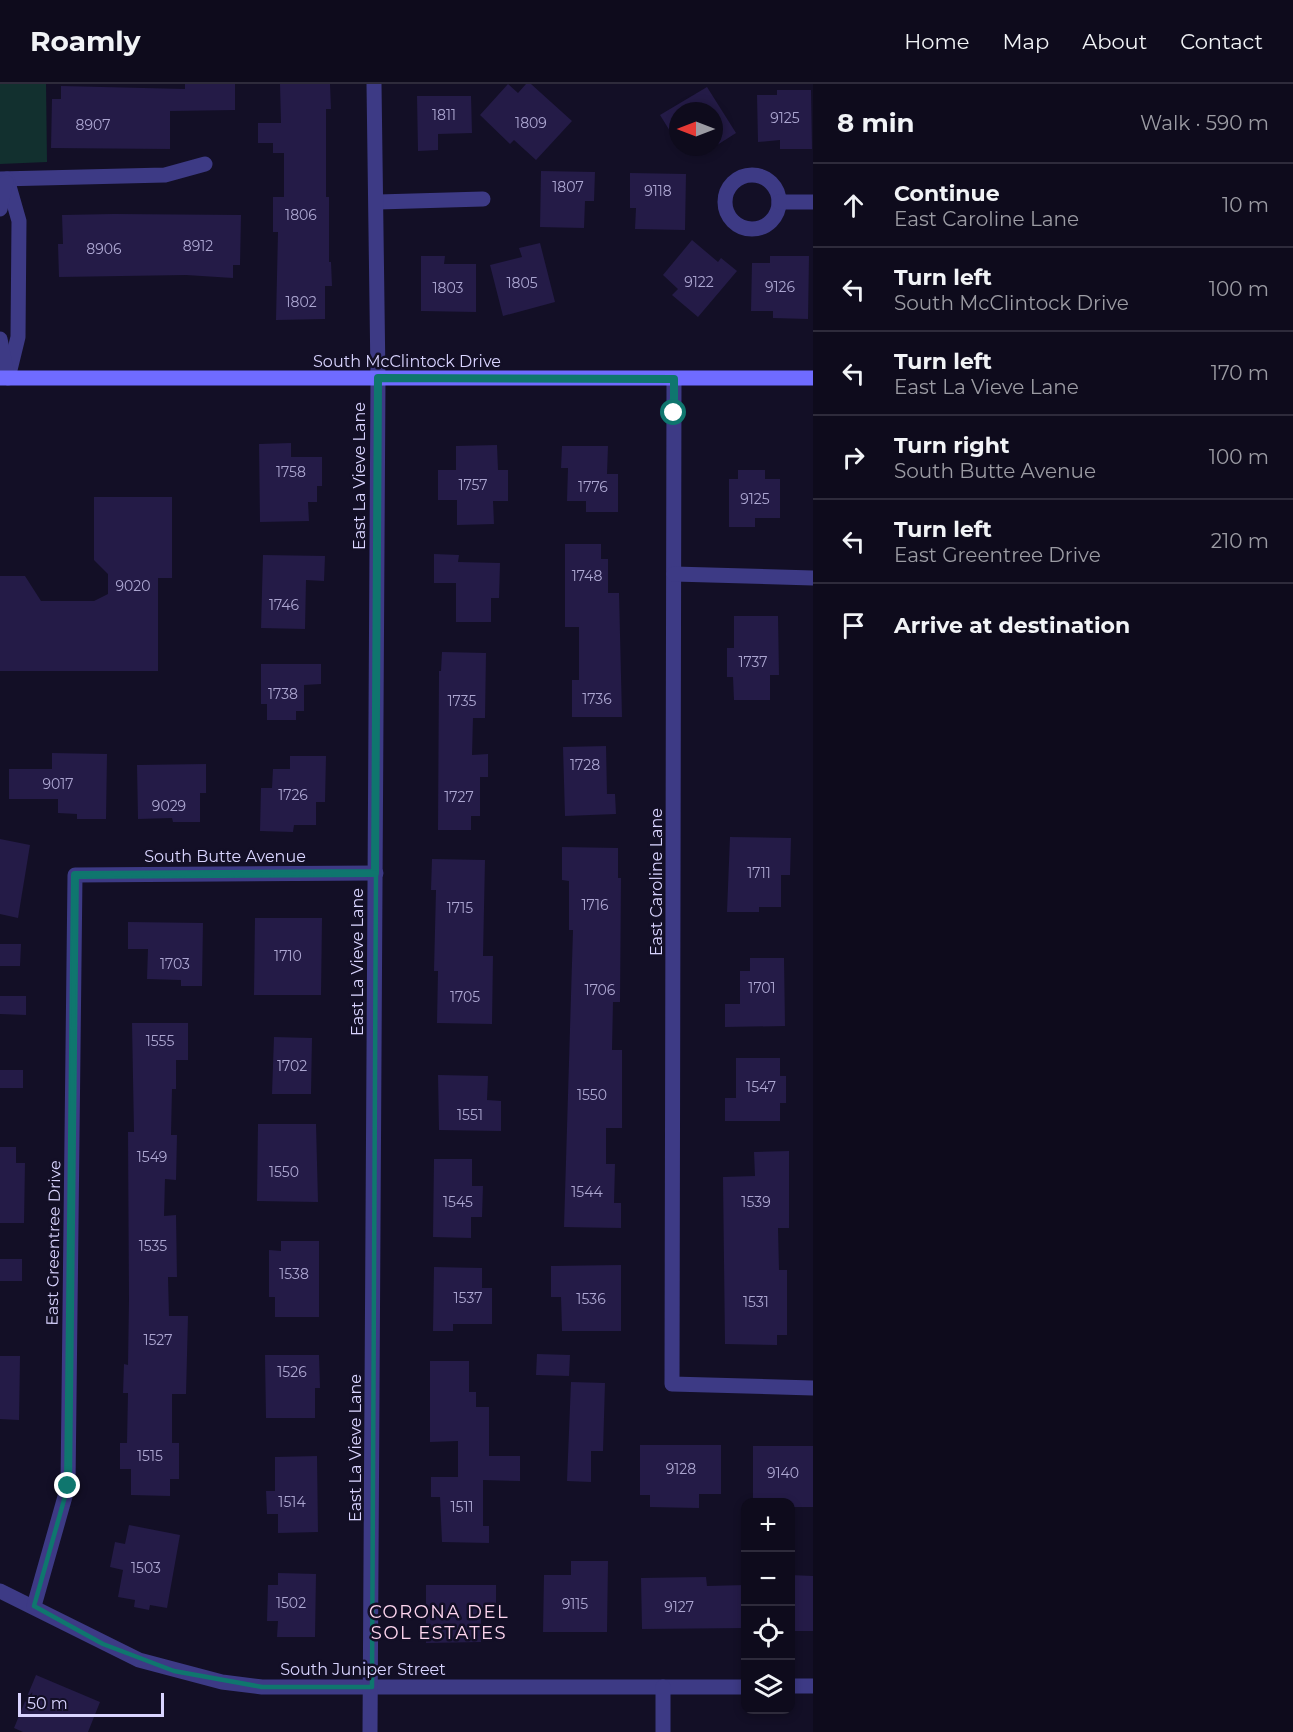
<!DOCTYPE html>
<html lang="en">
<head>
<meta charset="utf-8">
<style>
	:root { --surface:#0e0b1c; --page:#171425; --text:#f1f3f6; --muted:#9b9ba3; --line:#2e2b3b }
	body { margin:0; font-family:Montserrat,sans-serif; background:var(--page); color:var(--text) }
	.controls { position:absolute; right:18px; bottom:18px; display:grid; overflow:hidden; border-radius:12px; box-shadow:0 3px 9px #0003 }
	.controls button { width:54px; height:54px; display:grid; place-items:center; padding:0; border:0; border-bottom:2px solid var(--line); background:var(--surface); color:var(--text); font:30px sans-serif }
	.compass { position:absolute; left:669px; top:18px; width:54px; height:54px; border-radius:50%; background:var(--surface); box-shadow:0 3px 9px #0003; rotate:270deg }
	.scale { position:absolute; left:18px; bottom:15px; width:146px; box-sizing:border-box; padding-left:6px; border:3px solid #d9d4ff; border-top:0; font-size:16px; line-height:21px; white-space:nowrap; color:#d9d4ff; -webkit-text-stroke:4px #130f26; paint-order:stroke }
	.stop { position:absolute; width:18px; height:18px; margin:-14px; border:4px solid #0f766e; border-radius:50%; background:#fff }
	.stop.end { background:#0f766e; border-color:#fff; box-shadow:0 2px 6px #0008 }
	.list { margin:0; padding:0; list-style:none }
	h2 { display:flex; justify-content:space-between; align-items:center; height:78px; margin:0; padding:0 24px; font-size:26px }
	h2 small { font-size:20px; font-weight:400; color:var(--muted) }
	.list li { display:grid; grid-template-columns:39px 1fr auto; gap:18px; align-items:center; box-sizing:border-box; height:84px; padding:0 24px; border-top:2px solid var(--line) }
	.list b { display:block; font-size:22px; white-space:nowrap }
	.list p { margin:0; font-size:20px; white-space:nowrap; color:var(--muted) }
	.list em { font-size:20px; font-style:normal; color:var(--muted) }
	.icon { flex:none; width:33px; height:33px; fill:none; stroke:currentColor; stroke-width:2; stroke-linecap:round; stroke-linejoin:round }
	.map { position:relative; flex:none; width:813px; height:1648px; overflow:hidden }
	header { display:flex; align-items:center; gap:36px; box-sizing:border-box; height:84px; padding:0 30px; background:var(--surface); border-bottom:2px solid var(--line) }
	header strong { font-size:28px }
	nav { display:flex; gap:33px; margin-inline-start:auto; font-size:21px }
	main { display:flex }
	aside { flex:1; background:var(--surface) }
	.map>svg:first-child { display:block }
	.green { fill:#12302f }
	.building { fill:#241b47 }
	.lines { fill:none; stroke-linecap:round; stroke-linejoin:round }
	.street { stroke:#3d3a85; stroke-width:15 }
	.secondary { stroke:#6f6bff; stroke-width:15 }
	.route { stroke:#0f766e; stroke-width:8 }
	.marked { fill:none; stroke:#0f766e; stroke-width:4.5; stroke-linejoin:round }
	.labels { text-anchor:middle; stroke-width:5; stroke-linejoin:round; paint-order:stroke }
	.number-label { font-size:14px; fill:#aca6d1 }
	.street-label { font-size:16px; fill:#d9d4ff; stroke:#130f26 }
	.neighbourhood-label { font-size:18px; letter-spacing:1.5px; fill:#ffd6f0; stroke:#130f26 }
</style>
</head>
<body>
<header>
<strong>Roamly</strong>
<nav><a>Home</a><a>Map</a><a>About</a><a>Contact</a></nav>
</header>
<main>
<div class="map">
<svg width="813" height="1648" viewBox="0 0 813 1648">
	<rect width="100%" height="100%" fill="#130f26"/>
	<!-- green -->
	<path class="green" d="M0 0H46L47 78 0 80Z"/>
	<!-- building -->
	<g class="building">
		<path d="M185 0H235V26L170 27V65L51 64 52 15H61V2L185 5Z"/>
		<path d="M280 0H330L331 25H326V113H329V178H331L332 202H325V235L276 236 278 148H273V113H284V69H273V59H258V39H281Z"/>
		<path d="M508 0 518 9 526 0H531L572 37 536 76 514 56 510 60 480 31Z"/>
		<path d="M707 3 736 49 714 63V27H678V60L660 31Z"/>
		<path d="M777 6H811L812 65H780V56L758 58 757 11H777Z"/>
		<path d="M417 12H471L472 49 438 50V66L418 67Z"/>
		<path d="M541 87 595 88 594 117H585L584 144 540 143Z"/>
		<path d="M630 89 686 90 685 146 635 145 636 124H630Z"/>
		<path d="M114 130 241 131 240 181H233V194L186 191 59 193 58 160H63L62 131Z"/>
		<path d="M692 156 718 178 721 174 737 187 698 233 672 211 678 205 663 191Z"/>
		<path d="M540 159 555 218 503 232 490 181 522 173 519 164Z"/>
		<path d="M421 172H445L444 180H476V228L421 227Z"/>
		<path d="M770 172H809L808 235 773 234V227H751L752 179H770Z"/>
		<path d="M291 359V373H322V402H317V418H308L309 437 260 438 259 360Z"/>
		<path d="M497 361 498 386H508V417H493L494 440 457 441V416H438V386H456V362Z"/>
		<path d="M562 362H608L607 390H618V428H586V417H567L568 384H561Z"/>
		<path d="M738 386H765V395H780V434H755V443H729V395H738Z"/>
		<path d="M94 413H172V494H158V587H0V492H25L41 517H94L108 510V490L94 476Z"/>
		<path d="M565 460H601V475H608V509H619L622 633H572V596H579V543H565Z"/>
		<path d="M434 470 459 471 458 478 500 479 499 514H491V538H456V499H434Z"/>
		<path d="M263 471 325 472 324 497 306 496 305 545 261 544Z"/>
		<path d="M734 532H778L779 591H770V616H734L733 593H727V564H734Z"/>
		<path d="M442 568 486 569 485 634H473L472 671 488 670V693H480V732H471V746H438L439 587H441Z"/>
		<path d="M261 580H321V600L304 601V627H296V636H267V620H261Z"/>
		<path d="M606 662 607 710H615L616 730 565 732 563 663Z"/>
		<path d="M52 669 107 670 106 735H77V730L58 729V715H9V685H52Z"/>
		<path d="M290 672H326L325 718H316V741H294L293 748 260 747 261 704H272L273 685H290Z"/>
		<path d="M206 680V709H200V738H173L172 734 138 735 137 681Z"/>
		<path d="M730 753 791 754 790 791H781V823H759V828H727Z"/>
		<path d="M0 755 30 761 18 834 0 830Z"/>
		<path d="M562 763 618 764V794H621L620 918H613L612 966H622V1044H606V1080H615L614 1119H621V1144L564 1143 573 846H569V797L562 796Z"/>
		<path d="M432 775 485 776 483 872H493L492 940 437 939 438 887H434L436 806H431Z"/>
		<path d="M255 834H322L321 911H254Z"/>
		<path d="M128 838 203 839 202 902H181V896L147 895 148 865H128Z"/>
		<path d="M0 860H21L20 882H0Z"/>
		<path d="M750 874H784L785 942 725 943V920H740V887H750Z"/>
		<path d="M0 912H26V931L0 930Z"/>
		<path d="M132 939H188V976H176V1005H172L171 1051H177L176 1096 165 1095 164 1132 176 1131 177 1193H168L169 1232H188L186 1310H172V1359H179V1395H170V1412L131 1411V1385H120V1359H127L128 1309H123L124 1280 128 1281 129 1216 128 1048H134Z"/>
		<path d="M274 953 312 954 311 1010H272Z"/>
		<path d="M736 974H780V992H786V1019H780V1037H725V1014H736Z"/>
		<rect x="0" y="986" width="23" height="18"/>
		<path d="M438 991 488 992 487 1016 501 1017V1047L439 1046Z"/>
		<path d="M258 1040H316L318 1118 257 1117Z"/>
		<path d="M0 1063H16V1079H25L24 1139H0Z"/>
		<path d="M789 1067V1144H778L779 1186H787V1251H777V1261L725 1260 723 1093 755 1092 754 1068Z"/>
		<path d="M434 1075H472V1102H483L482 1133H471V1154L433 1153Z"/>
		<path d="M281 1157H319V1233H275V1213H269V1166L281 1167Z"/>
		<rect x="0" y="1175" width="22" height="22"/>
		<path d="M621 1181V1247H562L561 1213H551V1182Z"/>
		<path d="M434 1183 482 1184V1204H492V1240H453V1247H433Z"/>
		<path d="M537 1270 570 1271 569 1292 536 1291Z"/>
		<path d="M265 1271H319L320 1304H315V1334H266Z"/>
		<path d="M0 1272H20L19 1336 0 1335Z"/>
		<path d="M430 1277H469V1308H476V1323H489V1372H520V1397L483 1396V1442H489V1459L442 1458 440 1413H431V1393H458V1357L430 1358Z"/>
		<path d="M571 1298 605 1299 603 1367H591V1398L567 1397Z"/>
		<path d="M640 1361H721V1410H699V1424L650 1423V1411H640Z"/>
		<path d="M753 1362H813V1423H790L789 1417H753Z"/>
		<path d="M317 1372 318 1448 278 1449V1430H267L266 1407H275V1373Z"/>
		<path d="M129 1441 180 1451 167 1524 150 1521 149 1526 134 1523 135 1516 118 1513 123 1486 110 1483 115 1458 125 1460Z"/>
		<path d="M571 1477H608L607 1548H543L544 1491H571Z"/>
		<path d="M278 1489 316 1490 315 1553H277L278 1537H267L268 1501H278Z"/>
		<path d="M790 1491 813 1492V1547H793V1538H790Z"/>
		<path d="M706 1493 707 1502 746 1501V1544L642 1545 641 1494Z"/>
		<path d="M426 1501H496V1524H481V1558L426 1559Z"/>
		<path d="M36 1591 100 1618 88 1648H23L14 1644Z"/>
	</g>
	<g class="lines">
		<!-- street -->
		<g class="street">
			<circle cx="752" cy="118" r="27"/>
			<path d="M0 95 165 91 205 80"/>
			<path d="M7 95 19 137 18 253 8 294"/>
			<path d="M378 118 483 115"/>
			<path d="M779 118H813"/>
			<path d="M0 125 6 98"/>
			<path d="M0 255 7 290"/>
			<path d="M674 295 672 1300 813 1304"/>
			<path d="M674 490 813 494"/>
			<path d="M0 1507 139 1576 222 1598 262 1603H746"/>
			<path d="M34 1522 68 1402 75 791 376 789"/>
			<path d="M790 1602H813"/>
			<path d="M663 1603V1648"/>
			<path d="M370 1648 378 294 374 0"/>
		</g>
		<!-- secondary -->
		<path class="secondary" d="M0 294H813"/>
	</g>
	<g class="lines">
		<!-- route -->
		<path class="route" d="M68 1402 75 791 375 789 378 294 674 295V329"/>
	</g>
	<!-- marked area -->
	<path class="marked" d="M376 789 372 1603H262L174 1587 103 1560 34 1522 68 1402 75 791Z"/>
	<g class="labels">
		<!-- number labels -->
		<g class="number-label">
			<text x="444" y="36">1811</text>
			<text x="785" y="39">9125</text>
			<text x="531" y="44">1809</text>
			<text x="93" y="46">8907</text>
			<text x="568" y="108">1807</text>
			<text x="658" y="112">9118</text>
			<text x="301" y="136">1806</text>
			<text x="198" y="167">8912</text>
			<text x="104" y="170">8906</text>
			<text x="699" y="203">9122</text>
			<text x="522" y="204">1805</text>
			<text x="780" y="208">9126</text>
			<text x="448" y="209">1803</text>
			<text x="301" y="223">1802</text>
			<text x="291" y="393">1758</text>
			<text x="473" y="406">1757</text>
			<text x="593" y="408">1776</text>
			<text x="755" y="420">9125</text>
			<text x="587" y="497">1748</text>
			<text x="133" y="507">9020</text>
			<text x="284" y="526">1746</text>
			<text x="753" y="583">1737</text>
			<text x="283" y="615">1738</text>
			<text x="597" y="620">1736</text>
			<text x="462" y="622">1735</text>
			<text x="585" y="686">1728</text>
			<text x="58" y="705">9017</text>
			<text x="293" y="716">1726</text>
			<text x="459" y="718">1727</text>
			<text x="169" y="727">9029</text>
			<text x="759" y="794">1711</text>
			<text x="595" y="826">1716</text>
			<text x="460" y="829">1715</text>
			<text x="288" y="877">1710</text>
			<text x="175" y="885">1703</text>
			<text x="762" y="909">1701</text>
			<text x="600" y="911">1706</text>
			<text x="465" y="918">1705</text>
			<text x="160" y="962">1555</text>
			<text x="292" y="987">1702</text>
			<text x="761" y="1008">1547</text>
			<text x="592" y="1016">1550</text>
			<text x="470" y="1036">1551</text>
			<text x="152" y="1078">1549</text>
			<text x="284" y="1093">1550</text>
			<text x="587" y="1113">1544</text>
			<text x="458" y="1123">1545</text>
			<text x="756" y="1123">1539</text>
			<text x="153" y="1167">1535</text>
			<text x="294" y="1195">1538</text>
			<text x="468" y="1219">1537</text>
			<text x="591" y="1220">1536</text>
			<text x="756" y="1223">1531</text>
			<text x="158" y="1261">1527</text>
			<text x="292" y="1293">1526</text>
			<text x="150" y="1377">1515</text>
			<text x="681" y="1390">9128</text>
			<text x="783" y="1394">9140</text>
			<text x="292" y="1423">1514</text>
			<text x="462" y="1428">1511</text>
			<text x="146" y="1489">1503</text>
			<text x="291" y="1524">1502</text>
			<text x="575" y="1525">9115</text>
			<text x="679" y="1528">9127</text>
		</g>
		<!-- street labels -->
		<g class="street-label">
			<text x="407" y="283">South McClintock Drive</text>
			<text transform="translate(359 392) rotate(-90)" y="6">East La Vieve Lane</text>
			<text x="225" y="778">South Butte Avenue</text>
			<text transform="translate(656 798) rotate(-90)" y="6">East Caroline Lane</text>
			<text transform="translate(357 878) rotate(-90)" y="6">East La Vieve Lane</text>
			<text transform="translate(53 1159) rotate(-89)" y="6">East Greentree Drive</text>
			<text transform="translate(355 1364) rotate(-90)" y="6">East La Vieve Lane</text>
			<text x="363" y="1591">South Juniper Street</text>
		</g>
		<!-- neighbourhood labels -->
		<g class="neighbourhood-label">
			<text x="439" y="1534">CORONA DEL<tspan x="439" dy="21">SOL ESTATES</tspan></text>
		</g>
	</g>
</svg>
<div class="controls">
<button>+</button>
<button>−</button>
<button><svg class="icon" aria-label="locate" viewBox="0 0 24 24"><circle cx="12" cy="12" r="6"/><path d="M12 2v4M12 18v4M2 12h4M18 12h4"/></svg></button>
<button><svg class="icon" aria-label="layers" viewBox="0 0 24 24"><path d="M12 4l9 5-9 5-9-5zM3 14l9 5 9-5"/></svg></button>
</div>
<svg class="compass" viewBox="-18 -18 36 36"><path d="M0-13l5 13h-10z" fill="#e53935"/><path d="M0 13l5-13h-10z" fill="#9b9ba3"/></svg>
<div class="scale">50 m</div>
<div class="stop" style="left:674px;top:329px"></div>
<div class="stop end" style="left:68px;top:1402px"></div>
</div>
<aside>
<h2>8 min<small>Walk · 590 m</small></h2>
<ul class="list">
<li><svg class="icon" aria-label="ahead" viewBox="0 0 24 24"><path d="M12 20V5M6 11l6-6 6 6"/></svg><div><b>Continue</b><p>East Caroline Lane</p></div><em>10 m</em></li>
<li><svg class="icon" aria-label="left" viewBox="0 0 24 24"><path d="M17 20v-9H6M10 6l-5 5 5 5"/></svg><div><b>Turn left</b><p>South McClintock Drive</p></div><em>100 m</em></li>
<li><svg class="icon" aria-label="left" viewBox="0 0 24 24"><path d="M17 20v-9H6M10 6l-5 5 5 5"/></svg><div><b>Turn left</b><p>East La Vieve Lane</p></div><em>170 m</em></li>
<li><svg class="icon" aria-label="right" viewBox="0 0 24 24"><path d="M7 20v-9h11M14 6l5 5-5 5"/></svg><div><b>Turn right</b><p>South Butte Avenue</p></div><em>100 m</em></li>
<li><svg class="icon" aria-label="left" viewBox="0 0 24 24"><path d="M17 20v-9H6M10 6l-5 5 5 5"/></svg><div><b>Turn left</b><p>East Greentree Drive</p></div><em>210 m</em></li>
<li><svg class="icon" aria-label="arrive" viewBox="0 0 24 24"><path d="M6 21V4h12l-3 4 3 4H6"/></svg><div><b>Arrive at destination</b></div></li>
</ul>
</aside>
</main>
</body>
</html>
